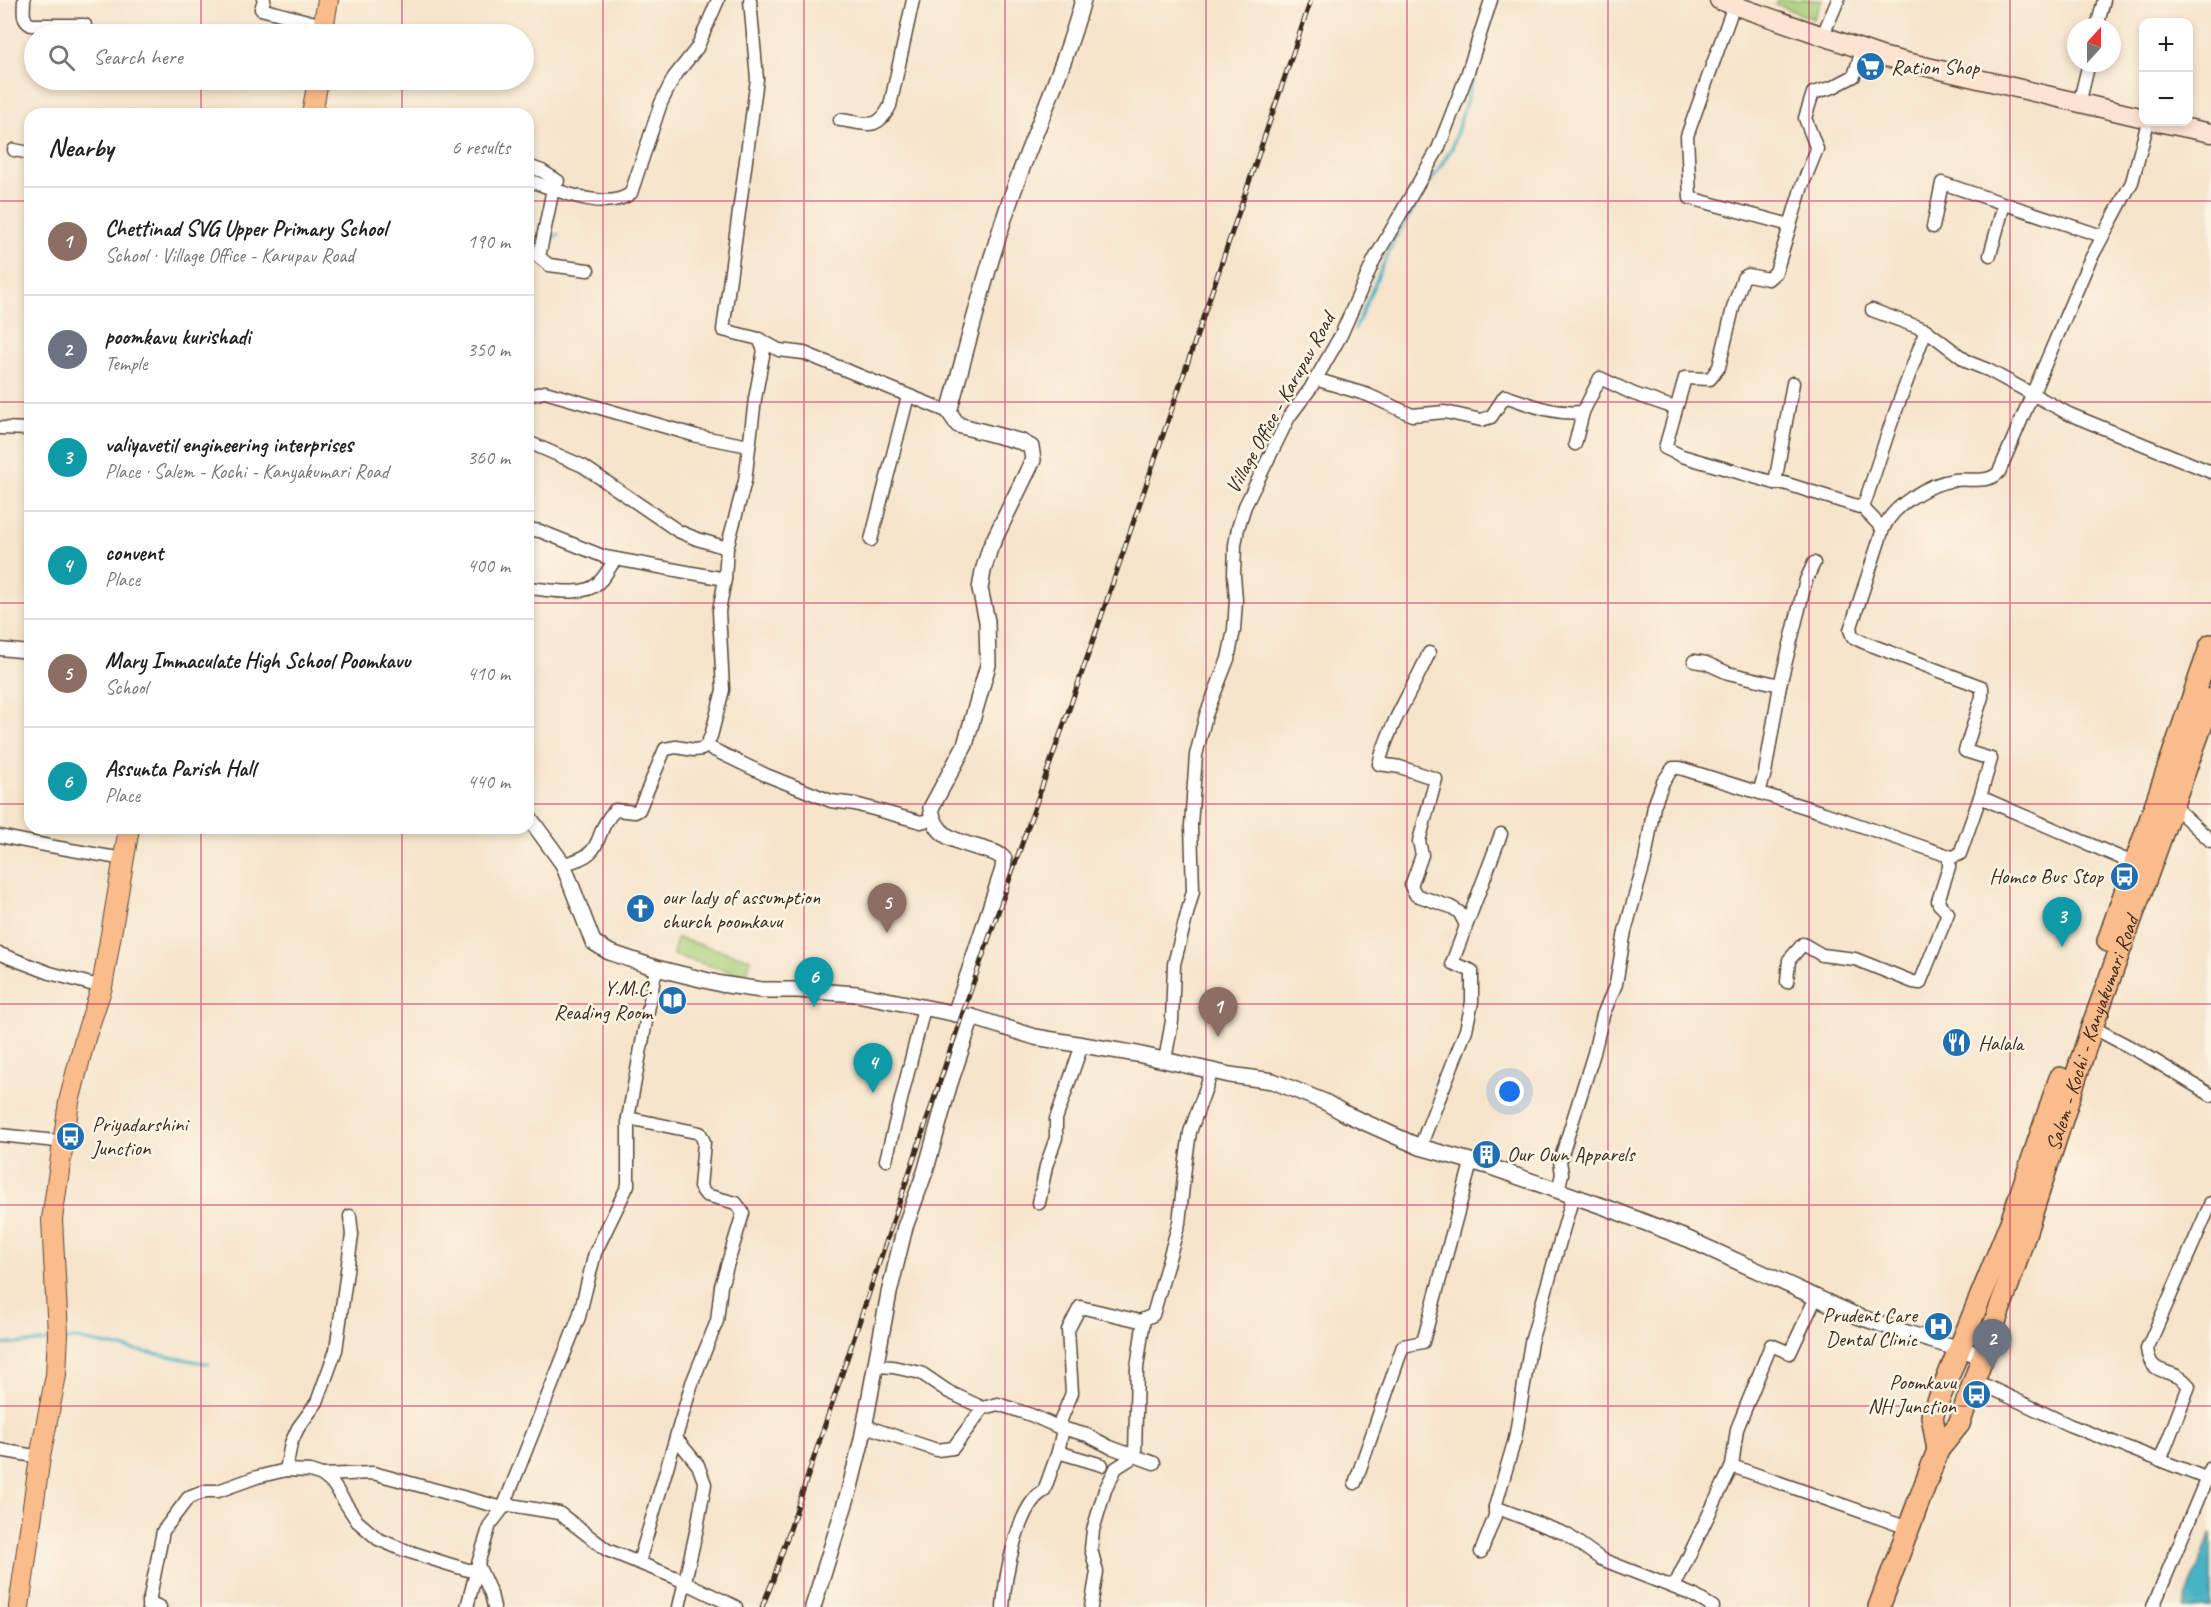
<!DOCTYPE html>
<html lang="en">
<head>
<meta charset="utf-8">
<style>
	:root { --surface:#fff; --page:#f6f6f6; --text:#222; --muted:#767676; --line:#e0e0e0; --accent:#1f6fb2 }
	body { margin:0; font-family:Caveat,sans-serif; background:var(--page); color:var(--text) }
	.controls { position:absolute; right:18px; top:18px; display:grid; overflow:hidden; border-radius:12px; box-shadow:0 3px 9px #0003 }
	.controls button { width:54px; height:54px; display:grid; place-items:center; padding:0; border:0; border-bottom:2px solid var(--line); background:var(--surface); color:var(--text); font:30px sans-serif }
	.compass { position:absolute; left:2067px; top:18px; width:54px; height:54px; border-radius:50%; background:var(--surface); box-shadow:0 3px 9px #0003; rotate:21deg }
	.you { position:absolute; left:1510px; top:1092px; width:21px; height:21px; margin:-15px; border:4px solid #fff; border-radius:50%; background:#1a73e8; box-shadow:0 0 0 9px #1a73e833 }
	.badge { display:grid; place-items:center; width:39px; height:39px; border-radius:50%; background:var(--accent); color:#fff; font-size:20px; font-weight:700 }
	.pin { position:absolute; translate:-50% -50px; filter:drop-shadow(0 2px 3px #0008) }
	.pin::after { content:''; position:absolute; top:32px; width:21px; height:18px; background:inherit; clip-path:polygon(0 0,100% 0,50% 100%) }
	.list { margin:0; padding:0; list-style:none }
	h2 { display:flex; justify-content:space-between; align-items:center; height:78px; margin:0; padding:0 24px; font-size:26px }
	h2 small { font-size:20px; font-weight:400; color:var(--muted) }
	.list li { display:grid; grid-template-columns:39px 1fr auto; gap:18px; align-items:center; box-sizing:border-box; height:108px; padding:0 24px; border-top:2px solid var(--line) }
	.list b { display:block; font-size:22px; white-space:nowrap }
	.list p { margin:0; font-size:20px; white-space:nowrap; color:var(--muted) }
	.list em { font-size:20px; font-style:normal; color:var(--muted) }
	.icon { flex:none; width:33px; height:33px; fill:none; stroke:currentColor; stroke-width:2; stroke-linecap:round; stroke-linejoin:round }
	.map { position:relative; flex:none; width:2211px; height:1607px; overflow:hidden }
	.search { position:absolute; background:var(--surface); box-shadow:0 3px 9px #0003; left:24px; top:24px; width:510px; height:66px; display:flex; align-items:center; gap:15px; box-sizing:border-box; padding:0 21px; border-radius:33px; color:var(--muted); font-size:22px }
	.panel { position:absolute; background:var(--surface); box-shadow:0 3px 9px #0003; left:24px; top:108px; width:510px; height:726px; border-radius:18px }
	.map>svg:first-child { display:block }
	.green { fill:#a9d07b; stroke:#727d4c; stroke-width:1.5 }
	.water { fill:#47b2c4; stroke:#416e71; stroke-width:1.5 }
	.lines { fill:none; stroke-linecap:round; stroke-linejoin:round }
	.stream { stroke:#47b2c4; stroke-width:3 }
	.minor-casing { stroke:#574638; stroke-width:15 }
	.tertiary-casing { stroke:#574638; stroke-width:18 }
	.secondary-casing { stroke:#574638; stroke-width:21 }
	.primary-casing { stroke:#574638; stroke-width:22 }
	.trunk-casing { stroke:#574638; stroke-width:24 }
	.minor { stroke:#fff; stroke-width:12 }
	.tertiary { stroke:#fff; stroke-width:15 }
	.secondary { stroke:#fde4d1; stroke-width:18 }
	.primary { stroke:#fabc8b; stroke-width:20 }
	.trunk { stroke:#fabc8b; stroke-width:21 }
	.rail-casing { stroke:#3b2a1e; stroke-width:5 }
	.rail { stroke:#fcf5e5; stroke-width:3; stroke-dasharray:9; stroke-linecap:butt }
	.grid { fill:none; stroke:#c2185b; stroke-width:1.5; stroke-opacity:0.55 }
	.labels { text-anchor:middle; stroke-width:5; stroke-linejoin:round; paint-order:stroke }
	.poi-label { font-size:21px; fill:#3b2a1e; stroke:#fcf5e5; text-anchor:start }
	.street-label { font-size:21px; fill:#3b2a1e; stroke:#fcf5e5 }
</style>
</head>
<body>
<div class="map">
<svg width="2211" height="1607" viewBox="0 0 2211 1607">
	<rect width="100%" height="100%" fill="#fcf5e5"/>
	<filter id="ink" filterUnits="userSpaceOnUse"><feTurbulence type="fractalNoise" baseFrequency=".0167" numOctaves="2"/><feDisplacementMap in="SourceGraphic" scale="12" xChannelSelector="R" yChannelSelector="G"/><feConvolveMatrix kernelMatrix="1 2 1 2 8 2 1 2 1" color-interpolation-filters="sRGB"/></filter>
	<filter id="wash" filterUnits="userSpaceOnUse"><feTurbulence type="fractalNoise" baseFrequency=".008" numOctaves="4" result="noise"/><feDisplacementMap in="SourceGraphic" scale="24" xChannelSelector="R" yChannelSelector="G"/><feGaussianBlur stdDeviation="1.35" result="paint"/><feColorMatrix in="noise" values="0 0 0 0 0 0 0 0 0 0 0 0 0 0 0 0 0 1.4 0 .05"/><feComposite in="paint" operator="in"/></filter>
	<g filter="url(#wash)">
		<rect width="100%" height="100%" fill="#f6e4cb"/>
		<!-- green -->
		<g class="green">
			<path d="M1778 0H1822L1813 19 1776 4Z"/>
			<path d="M677 938 751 959 746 976 673 955Z"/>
		</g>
		<!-- water -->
		<path class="water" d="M2211 1533V1607H2183Z"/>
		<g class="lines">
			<!-- stream -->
			<g class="stream">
				<path d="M547 243 559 234"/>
				<path d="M528 256 536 250"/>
				<path d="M1355 329 1393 242 1452 148 1491 20"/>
				<path d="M66 1340 76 1339 209 1364"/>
				<path d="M0 1345 50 1341"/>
			</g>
		</g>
	</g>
	<g filter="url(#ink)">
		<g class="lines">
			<defs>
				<g id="minor">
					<path d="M24 0C24 10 21 20 31 25H85"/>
					<path d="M264 0 261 9 323 25"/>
					<path d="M1734 5 1687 136 1690 198 1790 225"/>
					<path d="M2097 27 2104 0"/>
					<path d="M1822 37 1838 0"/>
					<path d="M1862 50 1854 76 1833 87 1813 93 1805 118 1817 149 1802 186 1776 272 1768 279 1748 275 1743 278 1733 308 1719 367 1710 379 1685 378 1665 448 1682 456 1775 483H1784L1863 508"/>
					<path d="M2079 104 2089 63"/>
					<path d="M840 120C866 123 877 132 890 106L913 0"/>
					<path d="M14 150 30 153"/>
					<path d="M528 166 542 171 558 181"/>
					<path d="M553 178V189L539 257 549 265 588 270"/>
					<path d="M528 180C554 189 607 213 631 193L661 103 674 77 697 48 718 0"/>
					<path d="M1933 227 1942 183 2102 236"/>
					<path d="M1990 255 2004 204"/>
					<path d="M1872 310 1926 330"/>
					<path d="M759 339 779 350 804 353 949 412"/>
					<path d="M1315 379 1368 395 1412 415 1445 412 1481 420 1491 417 1505 396C1531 405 1555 415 1583 412L1600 378 1634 394 1675 408"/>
					<path d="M528 396 545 392 697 436 749 446"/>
					<path d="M0 428 30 429"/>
					<path d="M528 442 583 466 678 531 697 539 727 548"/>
					<path d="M1575 444 1583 412"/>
					<path d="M1775 483 1793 383"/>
					<path d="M528 529 540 531 605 557 725 579"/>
					<path d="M1883 529 1863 508 1892 421 1926 330 1968 362 1988 370 2069 414 2211 472"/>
					<path d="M871 540 908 396"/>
					<path d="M528 588C547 589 584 598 598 583 605 577 610 567 615 559"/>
					<path d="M0 649 30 652"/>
					<path d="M1429 653C1412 691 1389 724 1379 764L1400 767 1436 779 1419 841 1422 855 1411 886 1416 895 1451 907 1459 912 1466 925"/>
					<path d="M1694 661 1706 663 1728 673 1780 685"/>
					<path d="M706 746 766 775 831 801 855 804 921 822 932 819"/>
					<path d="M1759 792 1765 773 1780 685 1806 580 1814 563"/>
					<path d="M1980 797 2135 864"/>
					<path d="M2172 805 2211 841"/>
					<path d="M0 836C41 845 82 852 124 859"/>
					<path d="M1950 858 1960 854 1980 797 1991 759 1965 751 1982 697V687L1863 642 1853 637 1850 630 1883 529C1893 505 1928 484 1954 480 1968 478 1989 484 1999 472L2088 264 2132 182 2148 122"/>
					<path d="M563 864C609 854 590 836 615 810L635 812 639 810 665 749 676 747 694 750 702 749 706 746 711 736 723 690 719 611 725 579 727 548 745 481 755 399 764 350 759 339 723 330 757 79 750 0"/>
					<path d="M0 954 50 973 102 987"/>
					<path d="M2092 1027 2147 1056 2211 1095"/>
					<path d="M1165 1060 1172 1021 1174 964 1193 891 1191 825 1196 755 1206 715 1228 659 1234 630 1236 600 1234 575 1235 545 1238 528 1245 506 1289 417 1310 389 1341 335 1374 260 1438 149 1467 75 1491 0"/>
					<path d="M628 1118 700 1133 704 1142 700 1187 706 1195 736 1203 743 1213 721 1286 717 1321 692 1383 639 1562"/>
					<path d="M0 1135 65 1142"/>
					<path d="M1420 1147 1466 1030 1472 1002V971L1452 963 1501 834"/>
					<path d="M886 1160 924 1008"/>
					<path d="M1558 1190 1562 1174 1560 1161 1594 1053 1603 1015 1616 984 1625 931 1645 860 1654 806 1663 782 1673 768H1680L1824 813 1949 856V867L1938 901 1939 904 1948 913 1920 983 1913 982 1855 959 1822 955 1803 944 1789 960 1787 982"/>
					<path d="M1039 1203 1046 1166 1056 1138V1119L1082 1045"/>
					<path d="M877 1366 893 1367 921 1373 949 1392 983 1408 998 1404 1031 1415 1058 1427 1087 1435 1110 1447 1154 1463"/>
					<path d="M1974 1380 2069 1425 2211 1480"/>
					<path d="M865 1426 937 1450 953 1448 983 1408"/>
					<path d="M1058 1427 1072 1393 1068 1330 1080 1307 1140 1321 1153 1315 1179 1223 1185 1167 1190 1132 1212 1071"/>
					<path d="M676 1438 698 1465 705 1484 697 1528 679 1607"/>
					<path d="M0 1450 40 1457"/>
					<path d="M1058 1452 1102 1465"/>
					<path d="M2160 1461 2189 1386C2173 1365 2151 1380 2147 1349L2211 1203"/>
					<path d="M1732 1466 1908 1528"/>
					<path d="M286 1470 291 1443 298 1428 317 1402 336 1350 352 1235 350 1216"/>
					<path d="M322 1475 373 1473 503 1508 579 1317 595 1253 628 1185V1118L656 968"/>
					<path d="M1355 1483 1403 1346 1423 1342 1471 1163"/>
					<path d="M1495 1507 1566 1534 1601 1559 1693 1595 1713 1607"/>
					<path d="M1481 1552 1495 1516V1507L1515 1439 1531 1342 1573 1196"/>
					<path d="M478 1565 491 1594 494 1607"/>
					<path d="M1674 1587 1732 1466 1737 1429 1771 1345 1790 1353 1816 1297"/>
					<path d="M148 1602 160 1607"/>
					<path d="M148 1607 163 1531 188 1498 206 1491H218L257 1477 286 1470 310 1471 322 1475 333 1484 357 1521 378 1539 401 1549 448 1564 468 1570H476L490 1525 503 1508 510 1505 559 1513 607 1550 674 1577 736 1607"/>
					<path d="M467 1607 478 1565"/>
					<path d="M1003 1607C1005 1578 1017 1505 1044 1491L1058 1452 1063 1429"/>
					<path d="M1091 1607 1097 1572 1091 1549 1093 1530 1105 1490 1116 1468 1135 1456 1137 1368 1144 1319"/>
					<path d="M2153 1607 2211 1468"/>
				</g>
				<g id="tertiary">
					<path d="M528 816 563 864 593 942 609 952 656 968 721 984 761 990H798L857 994 972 1017 1035 1037 1137 1054 1230 1075 1273 1081 1325 1102 1346 1114 1420 1147 1488 1166 1605 1207 1688 1239 1857 1316 1907 1333 1983 1356"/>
					<path d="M955 1014 1003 869 1004 859C997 852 992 852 983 849 957 842 934 837 931 808L965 745 988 665 987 621 980 589 983 571 990 548 1033 460 1031 447 1022 442 958 425 949 412C970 336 989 258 1016 184 1038 123 1066 63 1083 0"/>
					<path d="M813 1607 849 1491 862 1439 889 1293 905 1227 926 1169 949 1086 972 1017"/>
				</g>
				<g id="secondary">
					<path d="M1719 0 1881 56 2144 118"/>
					<path d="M2158 122 2211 133"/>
				</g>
				<g id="primary">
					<path d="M322 34 328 0"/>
					<path d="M312 114 318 80"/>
					<path d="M19 1607 40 1457 56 1375 58 1334 52 1219 69 1102 85 1038 102 987 129 828"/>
				</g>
				<g id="trunk">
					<path d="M2108 941 2211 645"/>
					<path d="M1938 1450 1932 1416 2011 1222 2060 1078"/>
					<path id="s1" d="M1879 1607 1938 1450 1959 1424 2014 1268 2092 1027 2211 699"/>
				</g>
			</defs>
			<!-- minor casing -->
			<use href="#minor" class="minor-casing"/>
			<!-- tertiary casing -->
			<use href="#tertiary" class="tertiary-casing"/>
			<!-- secondary casing -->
			<use href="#secondary" class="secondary-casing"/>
			<!-- primary casing -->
			<use href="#primary" class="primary-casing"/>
			<!-- trunk casing -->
			<use href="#trunk" class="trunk-casing"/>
			<!-- minor -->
			<use href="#minor" class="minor"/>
			<!-- tertiary -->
			<use href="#tertiary" class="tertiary"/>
			<!-- secondary -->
			<use href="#secondary" class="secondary"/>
			<!-- primary -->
			<use href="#primary" class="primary"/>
			<!-- trunk -->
			<use href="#trunk" class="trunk"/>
			<defs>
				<path id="rail" d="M762 1607 773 1580 962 1015 1094 638 1311 0"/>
			</defs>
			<!-- rail casing -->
			<use href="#rail" class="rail-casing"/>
			<!-- rail -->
			<use href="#rail" class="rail"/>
		</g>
	</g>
	<!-- grid -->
	<path class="grid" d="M201 0V34M402 0V34M603 0V1607M804 0V1607M1005 0V1607M1206 0V1607M1407 0V1607M1608 0V1607M1809 0V1607M2010 0V1607M201 80V114M402 80V114M0 201H30M528 201H2211M0 402H30M528 402H2211M0 603H30M528 603H2211M0 804H30M528 804H2211M201 828V1607M402 828V1607M0 1004H2211M0 1205H2211M0 1406H2211"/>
	<!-- icons -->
	<defs>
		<symbol id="supermarket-disc" viewBox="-11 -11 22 22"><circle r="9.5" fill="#1f6fb2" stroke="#fcf5e5"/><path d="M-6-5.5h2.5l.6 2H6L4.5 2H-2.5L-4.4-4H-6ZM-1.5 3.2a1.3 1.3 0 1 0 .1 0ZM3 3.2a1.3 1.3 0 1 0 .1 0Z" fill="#fff"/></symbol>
		<symbol id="bus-disc" viewBox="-11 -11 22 22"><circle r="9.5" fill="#1f6fb2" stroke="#fcf5e5"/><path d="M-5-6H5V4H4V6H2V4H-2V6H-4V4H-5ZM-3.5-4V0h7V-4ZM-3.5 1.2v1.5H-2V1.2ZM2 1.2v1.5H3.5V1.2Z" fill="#fff"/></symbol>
		<symbol id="church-disc" viewBox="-11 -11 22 22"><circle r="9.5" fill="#1f6fb2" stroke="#fcf5e5"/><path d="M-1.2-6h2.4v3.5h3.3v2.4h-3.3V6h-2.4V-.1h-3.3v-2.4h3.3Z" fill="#fff"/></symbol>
		<symbol id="library-disc" viewBox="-11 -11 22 22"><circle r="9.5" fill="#1f6fb2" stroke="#fcf5e5"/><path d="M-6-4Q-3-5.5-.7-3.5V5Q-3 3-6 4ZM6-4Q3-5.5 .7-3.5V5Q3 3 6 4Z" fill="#fff"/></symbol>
		<symbol id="restaurant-disc" viewBox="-11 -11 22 22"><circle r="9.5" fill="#1f6fb2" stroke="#fcf5e5"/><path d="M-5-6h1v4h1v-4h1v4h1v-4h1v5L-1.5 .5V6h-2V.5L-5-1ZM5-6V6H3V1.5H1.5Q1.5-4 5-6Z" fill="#fff"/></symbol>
		<symbol id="building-disc" viewBox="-11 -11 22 22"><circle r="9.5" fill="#1f6fb2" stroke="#fcf5e5"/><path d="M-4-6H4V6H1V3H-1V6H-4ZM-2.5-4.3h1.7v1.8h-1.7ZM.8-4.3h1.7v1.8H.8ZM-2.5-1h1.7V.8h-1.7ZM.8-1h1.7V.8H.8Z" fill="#fff"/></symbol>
		<symbol id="hospital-disc" viewBox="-11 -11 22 22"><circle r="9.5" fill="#1f6fb2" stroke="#fcf5e5"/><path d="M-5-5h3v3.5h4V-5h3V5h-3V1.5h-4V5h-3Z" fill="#fff"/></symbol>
	</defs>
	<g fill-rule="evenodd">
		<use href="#supermarket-disc" x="1854" y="50" width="33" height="33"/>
		<use href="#bus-disc" x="2108" y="860" width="33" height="33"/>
		<use href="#church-disc" x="624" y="892" width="33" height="33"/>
		<use href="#library-disc" x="656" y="984" width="33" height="33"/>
		<use href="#restaurant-disc" x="1940" y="1026" width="33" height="33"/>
		<use href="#bus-disc" x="54" y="1120" width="33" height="33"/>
		<use href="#building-disc" x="1470" y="1138" width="33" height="33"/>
		<use href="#hospital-disc" x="1922" y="1310" width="33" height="33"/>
		<use href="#bus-disc" x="1960" y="1378" width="33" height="33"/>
	</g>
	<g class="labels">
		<!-- poi labels -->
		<g class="poi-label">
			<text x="1891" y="74">Ration Shop</text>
			<text x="2103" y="883" text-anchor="end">Homco Bus Stop</text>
			<text x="662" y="904">our lady of assumption<tspan x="662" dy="24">church poomkavu</tspan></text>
			<text x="652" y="995" text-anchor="end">Y.M.C.<tspan x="652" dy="24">Reading Room</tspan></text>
			<text x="1978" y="1050">Halala</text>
			<text x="92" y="1131">Priyadarshini<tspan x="92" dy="24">Junction</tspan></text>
			<text x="1507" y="1161">Our Own Apparels</text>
			<text x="1917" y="1322" text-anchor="end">Prudent Care<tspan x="1917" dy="24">Dental Clinic</tspan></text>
			<text x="1956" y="1389" text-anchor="end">Poomkavu<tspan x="1956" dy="24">NH Junction</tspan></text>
		</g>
		<!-- street labels -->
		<g class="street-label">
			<text transform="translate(1280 403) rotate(-61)" y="7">Village Office - Karupav Road</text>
			<text dy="7" stroke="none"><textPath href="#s1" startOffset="614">Salem - Kochi - Kanyakumari Road</textPath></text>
		</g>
	</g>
</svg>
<div class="controls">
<button>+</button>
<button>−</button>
</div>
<svg class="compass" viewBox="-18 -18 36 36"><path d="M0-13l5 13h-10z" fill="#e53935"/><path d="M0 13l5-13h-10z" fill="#767676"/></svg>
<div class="you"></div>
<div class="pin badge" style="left:1218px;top:1037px;background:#8d6e63">1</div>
<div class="pin badge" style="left:1992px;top:1369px;background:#6b7280">2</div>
<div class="pin badge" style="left:2062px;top:947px;background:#0f9aa8">3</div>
<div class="pin badge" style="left:873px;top:1093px;background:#0f9aa8">4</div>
<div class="pin badge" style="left:887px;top:933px;background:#8d6e63">5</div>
<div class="pin badge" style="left:814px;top:1007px;background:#0f9aa8">6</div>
<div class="search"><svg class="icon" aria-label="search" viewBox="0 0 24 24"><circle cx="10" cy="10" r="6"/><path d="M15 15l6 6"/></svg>Search here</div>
<section class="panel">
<h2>Nearby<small>6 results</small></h2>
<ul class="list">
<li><span class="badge" style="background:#8d6e63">1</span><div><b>Chettinad SVG Upper Primary School</b><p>School · Village Office - Karupav Road</p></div><em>190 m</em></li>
<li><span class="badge" style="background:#6b7280">2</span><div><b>poomkavu kurishadi</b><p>Temple</p></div><em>350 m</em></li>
<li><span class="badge" style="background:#0f9aa8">3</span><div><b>valiyavetil engineering interprises</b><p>Place · Salem - Kochi - Kanyakumari Road</p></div><em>360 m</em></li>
<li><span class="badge" style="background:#0f9aa8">4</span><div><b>convent</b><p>Place</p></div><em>400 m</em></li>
<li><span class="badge" style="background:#8d6e63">5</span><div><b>Mary Immaculate High School Poomkavu</b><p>School</p></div><em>410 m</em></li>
<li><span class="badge" style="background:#0f9aa8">6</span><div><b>Assunta Parish Hall</b><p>Place</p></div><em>440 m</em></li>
</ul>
</section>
</div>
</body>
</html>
